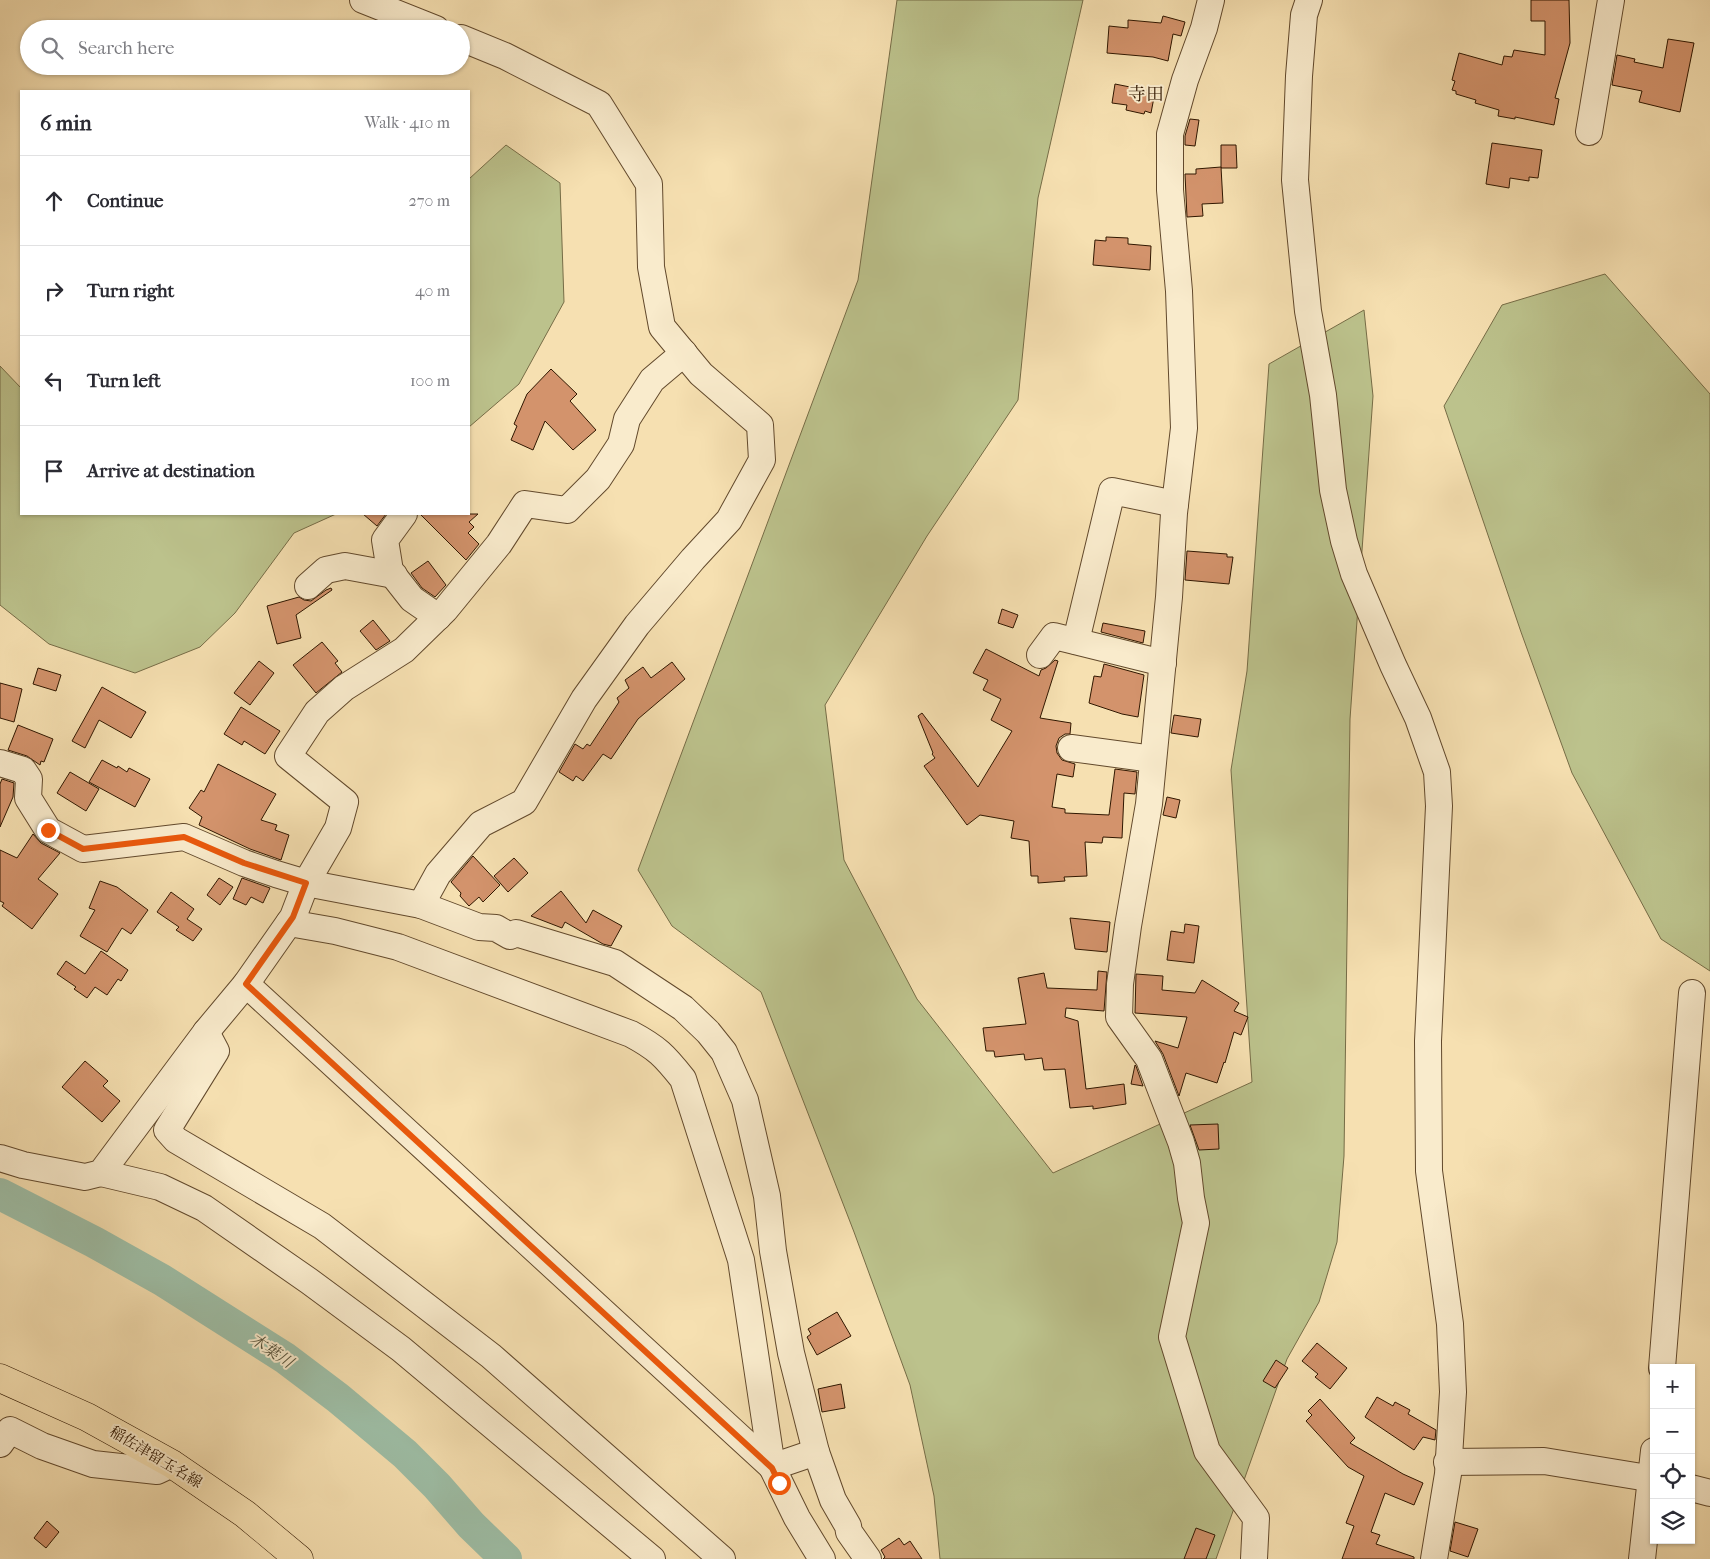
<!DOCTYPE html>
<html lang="en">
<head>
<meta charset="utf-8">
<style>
	:root { --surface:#fff; --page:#f7f7f7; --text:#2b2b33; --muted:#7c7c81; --line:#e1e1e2 }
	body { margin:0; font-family:"IM FELL French Canon","Noto Serif JP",serif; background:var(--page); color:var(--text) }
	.controls { position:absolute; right:15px; bottom:15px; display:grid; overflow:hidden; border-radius:0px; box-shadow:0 1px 4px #0004 }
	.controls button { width:45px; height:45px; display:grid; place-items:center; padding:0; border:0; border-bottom:1px solid var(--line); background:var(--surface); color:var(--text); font:25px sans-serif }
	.stop { position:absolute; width:15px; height:15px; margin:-11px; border:4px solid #ea580c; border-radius:50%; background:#fff }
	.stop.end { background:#ea580c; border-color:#fff; box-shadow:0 1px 5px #0008 }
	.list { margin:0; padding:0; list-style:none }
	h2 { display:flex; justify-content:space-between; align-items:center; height:65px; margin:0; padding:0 20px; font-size:21px }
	h2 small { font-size:16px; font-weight:400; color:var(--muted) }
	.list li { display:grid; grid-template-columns:32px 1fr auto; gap:15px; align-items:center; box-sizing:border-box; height:90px; padding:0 20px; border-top:1px solid var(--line) }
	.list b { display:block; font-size:19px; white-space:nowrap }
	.list em { font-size:16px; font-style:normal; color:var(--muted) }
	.icon { flex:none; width:28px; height:28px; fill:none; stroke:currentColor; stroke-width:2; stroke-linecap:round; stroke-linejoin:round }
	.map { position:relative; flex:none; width:1710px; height:1559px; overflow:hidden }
	.search { position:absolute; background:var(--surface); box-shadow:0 1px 4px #0004; left:20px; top:20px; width:450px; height:55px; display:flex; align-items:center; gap:12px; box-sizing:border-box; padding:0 18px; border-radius:28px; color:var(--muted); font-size:19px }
	.panel { position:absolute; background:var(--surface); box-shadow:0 1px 4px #0004; left:20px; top:90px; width:450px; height:425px; border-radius:0px }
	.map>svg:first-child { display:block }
	.green { fill:#bcc28c; stroke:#766c46 }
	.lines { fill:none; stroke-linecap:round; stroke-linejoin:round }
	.river { stroke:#9ebea6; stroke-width:32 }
	.building { fill:#d3936c; stroke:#301700 }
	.minor-casing { stroke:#62492c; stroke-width:28 }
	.major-casing { stroke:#301700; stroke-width:29 }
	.minor { stroke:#f9ebcc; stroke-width:26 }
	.major { stroke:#f6e0b1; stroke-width:28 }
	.route { stroke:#ea580c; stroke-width:6 }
	.labels { text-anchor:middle; stroke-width:4; stroke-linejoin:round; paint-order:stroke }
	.street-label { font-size:15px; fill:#301700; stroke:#f9ebcc }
	.water-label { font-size:16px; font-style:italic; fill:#56513a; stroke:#f9ebcc }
	.quarter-label { font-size:18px; fill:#301700; stroke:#f9ebcc }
</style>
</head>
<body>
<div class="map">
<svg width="1710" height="1559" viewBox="0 0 1710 1559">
	<rect width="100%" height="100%" fill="#f6e0b1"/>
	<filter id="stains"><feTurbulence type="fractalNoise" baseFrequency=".004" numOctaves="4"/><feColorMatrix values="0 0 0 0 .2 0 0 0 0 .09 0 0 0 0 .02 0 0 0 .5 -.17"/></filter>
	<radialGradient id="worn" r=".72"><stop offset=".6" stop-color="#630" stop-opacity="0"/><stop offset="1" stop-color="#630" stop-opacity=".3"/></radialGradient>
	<!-- green -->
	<g class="green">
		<path d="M897 0H1083L1038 198 1018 400 927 536 825 705 844 860 917 999 1053 1173 1252 1082 1231 770 1247 671 1269 364 1364 310 1373 396 1350 719 1344 1156 1337 1242 1319 1302 1287 1359 1216 1559H940L934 1496 910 1385 854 1232 761 992 672 926 638 870 858 280Z"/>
		<path d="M506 145 560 183 564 302 519 384 469 427V179Z"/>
		<path d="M1605 274 1710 394V971L1661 939 1572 773 1521 632 1444 406 1502 305Z"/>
		<path d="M0 366 21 388V514H336L294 533 235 613 200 647 135 673 49 644 0 605Z"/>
	</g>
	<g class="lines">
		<!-- river -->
		<path class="river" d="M0 1194 94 1242 162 1280 285 1358 338 1398 405 1454 437 1486 471 1525 506 1559"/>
	</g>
	<!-- building -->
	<g class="building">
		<path d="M1531 0H1569L1570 43 1555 98 1559 99 1554 125 1515 117V119L1498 116 1499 110 1475 103 1476 100 1456 94V91L1452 90 1455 81 1452 80 1459 53 1502 65 1504 56 1512 57 1514 50 1545 55V21H1531Z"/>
		<path d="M1163 16 1185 22 1181 36 1173 34 1168 61 1153 57 1107 53 1109 26 1128 28V20L1161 23Z"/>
		<path d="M1668 39 1694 43 1680 112 1639 102 1642 91 1612 85 1617 55 1635 59 1634 62 1663 68Z"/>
		<path d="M1115 84 1155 92 1151 113 1145 111 1144 114 1126 110 1127 105 1112 103Z"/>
		<path d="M1190 119 1199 120 1195 146 1185 145V136Z"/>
		<path d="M1492 143 1542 150 1538 178 1529 177V181L1510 178 1509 188 1486 184Z"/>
		<path d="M1221 145H1236L1237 168H1221Z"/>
		<path d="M1221 167 1223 203 1202 204 1203 216 1187 217 1185 174H1196V169Z"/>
		<path d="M1106 237 1128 238V244L1151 246 1150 270 1093 265 1095 240 1106 241Z"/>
		<path d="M551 369 577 394 570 401 596 430 573 450 545 421 533 450 511 440 517 426 514 424 527 394Z"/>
		<path d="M363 514H386L377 526Z"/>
		<path d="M420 514H478L469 522 474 527 468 533 479 544 466 560Z"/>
		<path d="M1187 551 1227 554V557H1233L1229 584 1185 580Z"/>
		<path d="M428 561 446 585 435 597 422 588 411 573Z"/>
		<path d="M331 588 332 590 296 615 301 638 277 644 267 606 299 597 304 600 311 601 326 590Z"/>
		<path d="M1002 609 1018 615 1013 628 998 623Z"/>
		<path d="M373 620 390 641 376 650 360 631Z"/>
		<path d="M1103 623 1145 631 1143 643 1101 632Z"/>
		<path d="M322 642 338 661 335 663 342 672 316 693 293 665Z"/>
		<path d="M986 649 1039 676 1041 670 1046 668 1055 660 1058 661 1040 718 1071 723 1070 734H1065L1059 738 1056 746 1057 753 1062 760 1075 764 1073 777 1057 774 1052 807 1065 809V813L1109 815 1115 769 1137 772 1135 794 1124 793 1122 838 1103 837 1102 843 1085 842 1087 876 1064 877 1065 881 1038 883V876H1031L1029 841 1011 838 1014 821 980 815 967 825 924 766 935 758 932 754 933 753 918 716 922 713 978 787 1012 731 991 720 1001 699 983 690 988 680 973 673Z"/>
		<path d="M259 661 274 673 250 705 234 693Z"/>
		<path d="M672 662 685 679 638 719 611 759 603 754 583 781 576 776 573 781 559 772 575 744 583 749 587 744 590 746 619 702 617 698 629 688 625 680 643 667 651 678Z"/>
		<path d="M1104 664 1144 675 1138 717 1122 714 1089 703 1094 676 1101 677Z"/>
		<path d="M38 668 61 675 56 691 33 684Z"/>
		<path d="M0 683 22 689 14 722 0 718Z"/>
		<path d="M102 687 146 712 131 738 99 720 85 748 72 741Z"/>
		<path d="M241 707 280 731 265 754 244 741 242 745 224 734Z"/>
		<path d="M1174 715 1201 719 1198 737 1171 733Z"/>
		<path d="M18 725 53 739 44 762 41 761 40 765 27 756 8 750Z"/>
		<path d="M102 760 117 768 118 766 127 772 129 768 150 779 135 807 89 782Z"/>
		<path d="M218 764 276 794 261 820 277 825 275 830 289 835 281 860 250 849 199 825 202 817 189 808 201 790 204 792Z"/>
		<path d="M70 772 99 789 86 811 57 793Z"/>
		<path d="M2 779 14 783 13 797 0 827V784Z"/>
		<path d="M1167 797 1180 800 1176 818 1163 815Z"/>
		<path d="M33 834 41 843 60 853 38 879 58 894 32 929 2 906 4 903 0 901V850L17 858Z"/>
		<path d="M473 856 500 885 483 902 479 897 469 906 460 896 461 893 451 882Z"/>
		<path d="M514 858 528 873 508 892 494 876Z"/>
		<path d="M219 878 233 887 220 905 207 895Z"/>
		<path d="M242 878 270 888 263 903 251 897 246 905 233 899Z"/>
		<path d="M100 881 117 887 148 910 131 934 122 928 107 952 80 936 95 910 89 908Z"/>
		<path d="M561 891 586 923 593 910 622 926 611 946 603 944 565 922 562 928 531 916Z"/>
		<path d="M171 892 194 909 187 919 202 929 193 941 176 930 179 927 157 912Z"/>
		<path d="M1070 918 1110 922 1107 952 1075 949Z"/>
		<path d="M1185 924 1199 926 1194 963 1167 960 1171 931 1184 933Z"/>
		<path d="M101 951 128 970 121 981 118 979 107 995 95 987 87 998 74 989 76 987 57 974 66 961 85 974Z"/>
		<path d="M1098 971 1107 972 1104 1011 1066 1008 1065 1017 1078 1021 1086 1089 1124 1084 1126 1104 1093 1109V1106L1070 1108 1065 1069 1044 1070 1042 1058 1025 1060 1024 1054 995 1057 994 1051H986L983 1028 1026 1024 1018 978 1044 973 1047 988 1097 990Z"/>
		<path d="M1136 974 1163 976 1162 990 1195 993 1202 980 1239 1003 1234 1011 1248 1017 1241 1035 1234 1032 1225 1063 1224 1062 1217 1083 1186 1073 1179 1096 1163 1054 1155 1041 1178 1048 1187 1017 1135 1013Z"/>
		<path d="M85 1061 108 1081 103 1086 120 1101 102 1122 62 1087Z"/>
		<path d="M1135 1065 1136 1066 1143 1086 1131 1084Z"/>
		<path d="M1218 1124 1219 1149 1199 1150 1190 1125Z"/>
		<path d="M837 1312 851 1336 817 1355 807 1337 811 1334 808 1329Z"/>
		<path d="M1317 1343 1347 1368 1330 1389 1315 1377 1318 1374 1302 1361Z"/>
		<path d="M1276 1360 1288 1368 1275 1388 1263 1381Z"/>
		<path d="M841 1384 845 1408 822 1412 818 1389Z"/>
		<path d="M1377 1397 1393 1406 1395 1402 1410 1410 1408 1414 1436 1430 1435 1440 1423 1437 1414 1450 1365 1417Z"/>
		<path d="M1320 1399 1355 1438 1350 1443 1403 1474 1423 1483 1414 1505 1385 1493 1371 1532 1380 1535 1376 1544 1414 1557V1559H1342L1354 1526 1346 1523 1364 1476 1348 1467 1306 1421 1312 1415 1308 1411Z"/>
		<path d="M47 1521 59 1532 46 1548 34 1538Z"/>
		<path d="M1455 1522 1478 1529 1468 1557 1450 1551Z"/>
		<path d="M1196 1528 1215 1535 1206 1559H1184Z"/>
		<path d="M899 1538 904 1545 910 1541 922 1559H883L885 1557 881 1550Z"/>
	</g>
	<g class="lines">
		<defs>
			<g id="minor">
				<path d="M363 0 436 29"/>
				<path d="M1211 0 1204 28 1185 80 1170 134V190L1179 291 1184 428 1174 513 1169 597 1149 804 1128 926 1120 984 1119 1017 1149 1059 1181 1142 1187 1163 1191 1198 1196 1223 1172 1337 1207 1451 1256 1518 1254 1559"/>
				<path d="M1309 0 1304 15 1299 76 1295 180 1308 311 1323 395 1333 490 1344 541 1354 574 1393 665 1418 718 1437 772 1439 806 1428 1041 1429 1171 1450 1324 1453 1392 1448 1474 1434 1559"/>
				<path d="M1589 132 1611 0"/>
				<path d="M404 514 385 540 390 571 412 599 438 617"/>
				<path d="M308 586 326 570 345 566 394 575"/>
				<path d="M1076 641 1112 491 1175 504"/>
				<path d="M1040 655 1054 636 1163 663"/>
				<path d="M1071 748 1153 759"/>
				<path d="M0 763 23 770 29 779 28 798 48 830 83 849 184 837 244 863 276 874 306 883 421 905 479 927 496 928 510 936 516 933 615 963 683 1008 708 1032 724 1052 745 1100 767 1196 773 1251 791 1353 816 1452 833 1500 848 1526 849 1532 868 1559"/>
				<path d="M421 905 438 874 481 824 524 802 584 699 637 625 693 559 729 520 762 460 760 425 701 374 662 327 651 267 649 184 599 104 505 56 461 38"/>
				<path d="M289 923 335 931 398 947 631 1034C657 1048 664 1055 683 1079L741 1260 772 1467 797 1518 822 1559"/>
				<path d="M246 984 772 1467 816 1452"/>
				<path d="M206 1032 216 1051 167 1130 176 1140 322 1226 491 1356 722 1559"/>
				<path d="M0 1158 23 1165 85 1177 101 1173 206 1032 246 984 293 917 306 883 338 828 345 802 288 756 317 712 344 688 404 650 445 610 499 544 525 504 567 510 598 479 621 444 627 419 652 380 684 353"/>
				<path d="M101 1173 160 1187 204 1208 309 1281 401 1349 652 1559"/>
				<path d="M1662 1368 1692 993"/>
				<path d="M0 1444 10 1430 42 1446 93 1464 157 1471 172 1464"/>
				<path d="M1447 1462 1544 1461 1654 1479"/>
				<path d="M1691 1488 1710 1493"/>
				<path d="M1642 1559 1654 1451"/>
			</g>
			<path id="major" d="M0 1378 87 1417 172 1464 245 1514 299 1559"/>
		</defs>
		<!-- minor casing -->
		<use href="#minor" class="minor-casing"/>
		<!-- major casing -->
		<use href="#major" class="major-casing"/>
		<!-- minor -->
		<use href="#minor" class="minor"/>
		<!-- major -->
		<use href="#major" class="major"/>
	</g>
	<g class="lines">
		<!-- route -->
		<path class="route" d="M48 830 83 849 184 837 244 863 306 883 293 917 246 984 772 1468 779 1483"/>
	</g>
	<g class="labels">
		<!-- street labels -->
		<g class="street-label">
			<text transform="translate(156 1457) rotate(31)" y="5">稲佐津留玉名線</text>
		</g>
		<!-- water labels -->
		<g class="water-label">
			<text transform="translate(272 1350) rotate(34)" y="6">木葉川</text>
		</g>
		<!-- quarter labels -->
		<g class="quarter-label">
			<text x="1146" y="100">寺田</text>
		</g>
	</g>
	<rect width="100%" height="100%" filter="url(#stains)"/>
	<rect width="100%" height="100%" fill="url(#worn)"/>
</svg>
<div class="controls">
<button>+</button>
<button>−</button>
<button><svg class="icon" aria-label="locate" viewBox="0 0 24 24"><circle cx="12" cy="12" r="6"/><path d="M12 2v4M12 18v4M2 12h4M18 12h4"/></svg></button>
<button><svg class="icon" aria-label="layers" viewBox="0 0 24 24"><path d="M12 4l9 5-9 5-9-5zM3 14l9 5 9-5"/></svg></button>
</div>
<div class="stop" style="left:779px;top:1483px"></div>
<div class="stop end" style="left:48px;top:830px"></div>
<div class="search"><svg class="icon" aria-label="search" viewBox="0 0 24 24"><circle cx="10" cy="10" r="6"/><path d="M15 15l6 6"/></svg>Search here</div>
<section class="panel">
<h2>6 min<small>Walk · 410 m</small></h2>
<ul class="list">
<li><svg class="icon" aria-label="ahead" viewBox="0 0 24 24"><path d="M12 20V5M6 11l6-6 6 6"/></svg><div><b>Continue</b></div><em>270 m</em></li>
<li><svg class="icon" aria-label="right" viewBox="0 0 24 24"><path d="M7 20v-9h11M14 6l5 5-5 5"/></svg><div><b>Turn right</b></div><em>40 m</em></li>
<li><svg class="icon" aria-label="left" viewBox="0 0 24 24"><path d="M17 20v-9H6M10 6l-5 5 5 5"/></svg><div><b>Turn left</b></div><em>100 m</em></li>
<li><svg class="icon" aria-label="arrive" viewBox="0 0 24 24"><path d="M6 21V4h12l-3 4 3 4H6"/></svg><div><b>Arrive at destination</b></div></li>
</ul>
</section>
</div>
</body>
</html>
